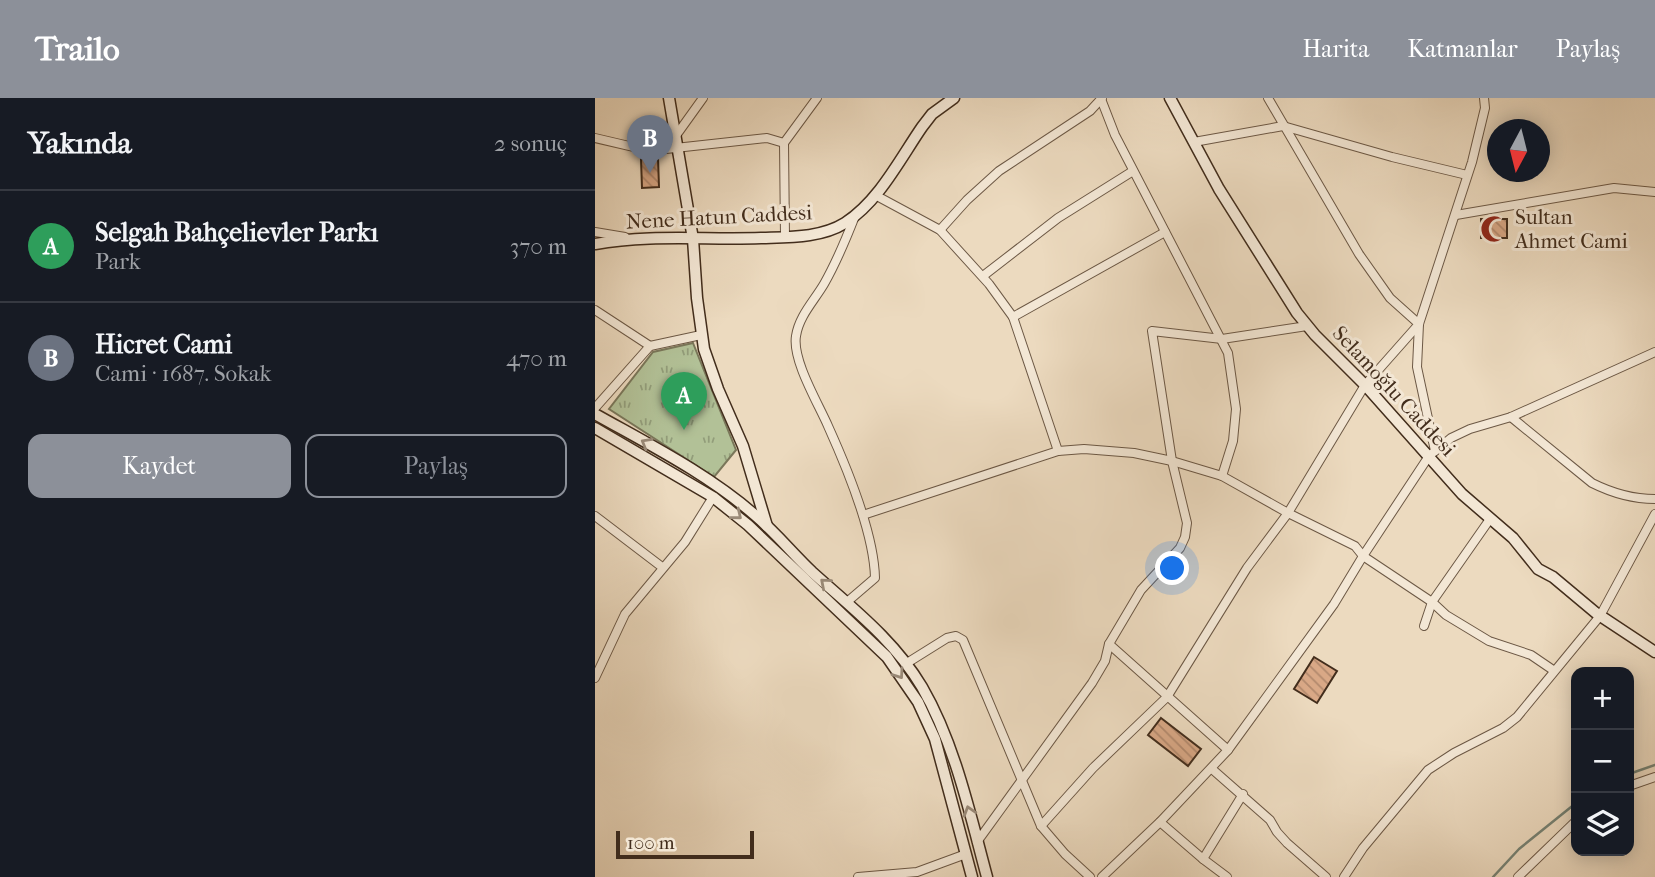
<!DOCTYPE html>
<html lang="tr">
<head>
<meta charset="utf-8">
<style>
	:root { --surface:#171b24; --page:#242831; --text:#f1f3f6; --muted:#9ea1a6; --line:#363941; --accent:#8c9099 }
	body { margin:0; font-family:"IM FELL French Canon",serif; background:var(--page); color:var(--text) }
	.controls { position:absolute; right:21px; bottom:21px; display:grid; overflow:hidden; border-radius:14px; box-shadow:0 4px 18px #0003 }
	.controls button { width:63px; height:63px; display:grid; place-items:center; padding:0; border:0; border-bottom:2px solid var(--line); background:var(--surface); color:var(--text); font:35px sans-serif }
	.compass { position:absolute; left:892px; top:21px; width:63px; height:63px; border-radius:50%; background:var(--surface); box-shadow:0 4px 18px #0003; rotate:187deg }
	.scale { position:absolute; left:21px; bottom:18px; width:138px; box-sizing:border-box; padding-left:7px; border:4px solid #422d1c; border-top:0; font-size:19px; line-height:24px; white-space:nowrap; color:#422d1c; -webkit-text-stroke:5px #f3e7d5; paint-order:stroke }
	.you { position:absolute; left:578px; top:471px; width:24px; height:24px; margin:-18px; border:5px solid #fff; border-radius:50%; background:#1a73e8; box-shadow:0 0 0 10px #1a73e833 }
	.badge { display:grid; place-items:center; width:46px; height:46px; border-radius:50%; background:var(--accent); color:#fff; font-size:23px; font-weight:700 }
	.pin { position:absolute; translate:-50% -58px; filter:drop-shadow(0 2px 4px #0008) }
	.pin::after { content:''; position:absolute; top:37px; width:24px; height:21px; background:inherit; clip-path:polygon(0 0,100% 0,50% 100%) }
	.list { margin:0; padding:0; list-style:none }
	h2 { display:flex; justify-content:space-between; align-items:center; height:91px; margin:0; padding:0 28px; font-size:30px }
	h2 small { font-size:23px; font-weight:400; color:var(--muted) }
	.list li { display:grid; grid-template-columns:46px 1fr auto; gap:21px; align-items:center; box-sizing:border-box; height:112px; padding:0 28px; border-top:2px solid var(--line) }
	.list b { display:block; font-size:26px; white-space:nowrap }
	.list p { margin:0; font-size:23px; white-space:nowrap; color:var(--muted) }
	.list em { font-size:23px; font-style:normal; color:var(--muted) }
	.actions { display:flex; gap:14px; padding:21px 28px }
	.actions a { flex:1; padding:16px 0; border:2px solid var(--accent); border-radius:14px; text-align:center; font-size:24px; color:var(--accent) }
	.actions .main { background:var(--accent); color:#fff }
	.icon { flex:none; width:38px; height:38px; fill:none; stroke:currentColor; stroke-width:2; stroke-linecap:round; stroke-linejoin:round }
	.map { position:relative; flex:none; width:1060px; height:779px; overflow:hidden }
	header { display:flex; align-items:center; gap:42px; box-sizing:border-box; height:98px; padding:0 35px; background:var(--accent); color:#fff }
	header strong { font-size:33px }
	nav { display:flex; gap:38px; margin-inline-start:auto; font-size:24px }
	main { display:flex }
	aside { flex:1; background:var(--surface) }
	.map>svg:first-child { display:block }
	.grass { fill:url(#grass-tufts); stroke:#7a775a; stroke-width:2 }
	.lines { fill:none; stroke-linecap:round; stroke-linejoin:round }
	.stream { stroke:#768274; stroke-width:2.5 }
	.building { fill:url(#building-back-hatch); stroke:#422d1c; stroke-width:2 }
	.street-casing { stroke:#6c5845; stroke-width:10 }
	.secondary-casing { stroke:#422d1c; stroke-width:13 }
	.street { stroke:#f3e7d5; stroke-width:8 }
	.secondary { stroke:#f3e7d5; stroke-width:10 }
	.oneway { stroke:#9a8a78 }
	.labels { text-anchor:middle; stroke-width:6; stroke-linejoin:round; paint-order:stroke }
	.street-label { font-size:21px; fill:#422d1c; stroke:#f3e7d5 }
	.poi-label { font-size:21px; fill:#422d1c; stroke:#f3e7d5; text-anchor:start }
</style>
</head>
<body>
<header>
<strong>Trailo</strong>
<nav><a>Harita</a><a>Katmanlar</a><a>Paylaş</a></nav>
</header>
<main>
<aside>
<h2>Yakında<small>2 sonuç</small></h2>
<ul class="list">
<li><span class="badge" style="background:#2e9e5b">A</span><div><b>Selgah Bahçelievler Parkı</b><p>Park</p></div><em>370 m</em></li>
<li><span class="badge" style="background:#6b7280">B</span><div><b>Hicret Cami</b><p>Cami · 1687. Sokak</p></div><em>470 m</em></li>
</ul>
<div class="actions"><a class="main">Kaydet</a><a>Paylaş</a></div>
</aside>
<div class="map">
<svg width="1060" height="779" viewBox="0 0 1060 779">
	<defs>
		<pattern id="grass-tufts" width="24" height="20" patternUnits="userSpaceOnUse" patternTransform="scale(1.75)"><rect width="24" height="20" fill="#b2c197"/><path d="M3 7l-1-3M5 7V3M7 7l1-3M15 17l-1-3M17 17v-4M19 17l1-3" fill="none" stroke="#929d7a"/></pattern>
		<pattern id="building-back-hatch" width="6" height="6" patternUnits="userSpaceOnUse" patternTransform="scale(1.75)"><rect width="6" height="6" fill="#d9a886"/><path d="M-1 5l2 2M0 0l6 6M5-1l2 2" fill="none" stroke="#b2896d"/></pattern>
	</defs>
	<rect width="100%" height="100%" fill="#ecdabf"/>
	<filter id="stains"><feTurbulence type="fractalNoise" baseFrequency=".00286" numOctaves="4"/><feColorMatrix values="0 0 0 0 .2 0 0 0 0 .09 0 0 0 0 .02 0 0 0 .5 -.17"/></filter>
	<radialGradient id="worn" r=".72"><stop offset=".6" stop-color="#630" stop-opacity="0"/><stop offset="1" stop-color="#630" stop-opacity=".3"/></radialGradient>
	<!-- grass -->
	<path class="grass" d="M98 245 141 352 119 379 14 311 58 254Z"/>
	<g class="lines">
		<!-- stream -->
		<g class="stream">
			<path d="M1034 676 1060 667"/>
			<path d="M898 779 924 751 981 705"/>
		</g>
	</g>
	<!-- building -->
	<g class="building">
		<path d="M63 60 64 89 47 90 46 61Z"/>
		<rect x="886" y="121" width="26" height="19"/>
		<path d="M719 559 742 573 722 605 699 591Z"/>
		<path d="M566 620 606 651 593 668 553 637Z"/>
	</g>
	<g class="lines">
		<defs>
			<g id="street">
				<path d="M506 1 520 37 633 255 641 311 638 343 627 378"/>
				<path d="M80 39 108 0"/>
				<path d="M0 40 47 51 62 52 172 40 189 45"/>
				<path d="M599 44 688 28 797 59 872 77"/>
				<path d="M280 97 345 132 394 186 418 219 463 353"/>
				<path d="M861 117 1019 90 1060 94"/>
				<path d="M345 132 372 102 404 73 495 13 507 0"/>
				<path d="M0 134 30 139"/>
				<path d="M190 139 189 45 222 0"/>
				<path d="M388 178 463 120 538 73"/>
				<path d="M0 212 55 248"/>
				<path d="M418 219 570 134"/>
				<path d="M0 310 55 248 106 237"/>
				<path d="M916 319 997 385C1017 395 1037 401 1060 401"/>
				<path d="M840 353 822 269 824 226 877 64 890 10 889 0"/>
				<path d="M268 417 463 353 489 351 539 355 577 363 627 378 693 415 760 448 768 458 837 504 851 517 894 543 936 557 958 572"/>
				<path d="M0 418 67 469"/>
				<path d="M252 504 280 480C279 434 252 370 233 328 223 305 197 262 201 238 204 218 219 203 229 186 241 165 251 141 260 118"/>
				<path d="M829 528 837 504 895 421"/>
				<path d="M312 565 352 540 361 538 368 542 446 728 470 756 495 779"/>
				<path d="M0 580 30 516 90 444 118 399"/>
				<path d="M633 652 514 546 546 492 585 450 590 439 592 425 577 363 557 233 627 241 712 228"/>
				<path d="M617 671 675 722 682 734 692 745 731 779"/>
				<path d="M1034 688 1060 679"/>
				<path d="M565 724 608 761"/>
				<path d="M446 728 498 670 572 599 652 470 693 415 770 287 824 226 795 200 764 156 673 0"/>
				<path d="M382 744 497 585 510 563 514 546"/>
				<path d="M263 779 322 774 371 756"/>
				<path d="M507 779 565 724 633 652 739 506 768 458 834 358 856 340 875 331 916 319 1060 254"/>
				<path d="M632 779 608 761 648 696"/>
				<path d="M749 779 768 750 833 672 859 655 908 630 922 619 1005 518 1060 416"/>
				<path d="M923 779 981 723"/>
			</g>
			<g id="secondary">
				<path d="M74 0 98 141 102 200 109 251 123 291 148 348 172 428"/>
				<path d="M575 0 624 91 702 215 720 237 770 287 867 396 918 440 943 471 958 479 1001 515 1060 554"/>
				<path d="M0 146C54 136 111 142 166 140 194 139 226 140 250 125 284 103 305 61 327 29L337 16 359 0"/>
				<path d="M0 316C55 347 113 376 161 418 181 435 198 456 217 474 257 510 299 542 327 589 360 646 375 716 392 779"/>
				<path d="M0 330 118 399 153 427 292 559 323 604 340 641 377 779"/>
			</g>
		</defs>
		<!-- street casing -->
		<use href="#street" class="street-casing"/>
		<!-- secondary casing -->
		<use href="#secondary" class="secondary-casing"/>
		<!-- street -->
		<use href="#street" class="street"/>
		<!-- secondary -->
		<use href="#secondary" class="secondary"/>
	</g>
	<!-- one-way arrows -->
	<defs><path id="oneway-chevron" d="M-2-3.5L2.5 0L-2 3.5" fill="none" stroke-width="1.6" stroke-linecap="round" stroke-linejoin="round" transform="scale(1.75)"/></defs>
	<g class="oneway">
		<use href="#oneway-chevron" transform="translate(51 345) rotate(-150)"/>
		<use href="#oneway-chevron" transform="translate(142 417) rotate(39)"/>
		<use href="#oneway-chevron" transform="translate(230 485) rotate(-139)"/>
		<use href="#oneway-chevron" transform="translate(304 576) rotate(55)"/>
		<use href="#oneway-chevron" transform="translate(374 713) rotate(-107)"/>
	</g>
	<!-- icons -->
	<defs>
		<symbol id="mosque-bare" viewBox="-9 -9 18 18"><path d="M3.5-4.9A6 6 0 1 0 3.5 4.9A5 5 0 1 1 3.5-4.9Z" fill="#8f2418" stroke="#f3e7d5" stroke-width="2.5" paint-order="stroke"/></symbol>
	</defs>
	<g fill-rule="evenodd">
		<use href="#mosque-bare" x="880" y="112" width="38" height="38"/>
	</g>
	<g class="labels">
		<!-- street labels -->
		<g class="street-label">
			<text transform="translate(124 119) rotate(-3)" y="7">Nene Hatun Caddesi</text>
			<text transform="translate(799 293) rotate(47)" y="7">Selamoğlu Caddesi</text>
		</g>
		<!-- poi labels -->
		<g class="poi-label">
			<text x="920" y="126">Sultan<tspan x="920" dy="24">Ahmet Cami</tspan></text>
		</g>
	</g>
	<rect width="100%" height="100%" filter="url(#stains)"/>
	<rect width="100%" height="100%" fill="url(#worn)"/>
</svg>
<div class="controls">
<button>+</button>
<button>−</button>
<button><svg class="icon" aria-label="layers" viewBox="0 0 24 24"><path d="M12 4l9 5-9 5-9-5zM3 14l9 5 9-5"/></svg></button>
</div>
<svg class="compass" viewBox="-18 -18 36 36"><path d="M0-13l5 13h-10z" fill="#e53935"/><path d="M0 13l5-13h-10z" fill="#9ea1a6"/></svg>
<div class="scale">100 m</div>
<div class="you"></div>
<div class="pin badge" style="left:89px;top:332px;background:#2e9e5b">A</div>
<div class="pin badge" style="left:55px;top:75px;background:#6b7280">B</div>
</div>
</main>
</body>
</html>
